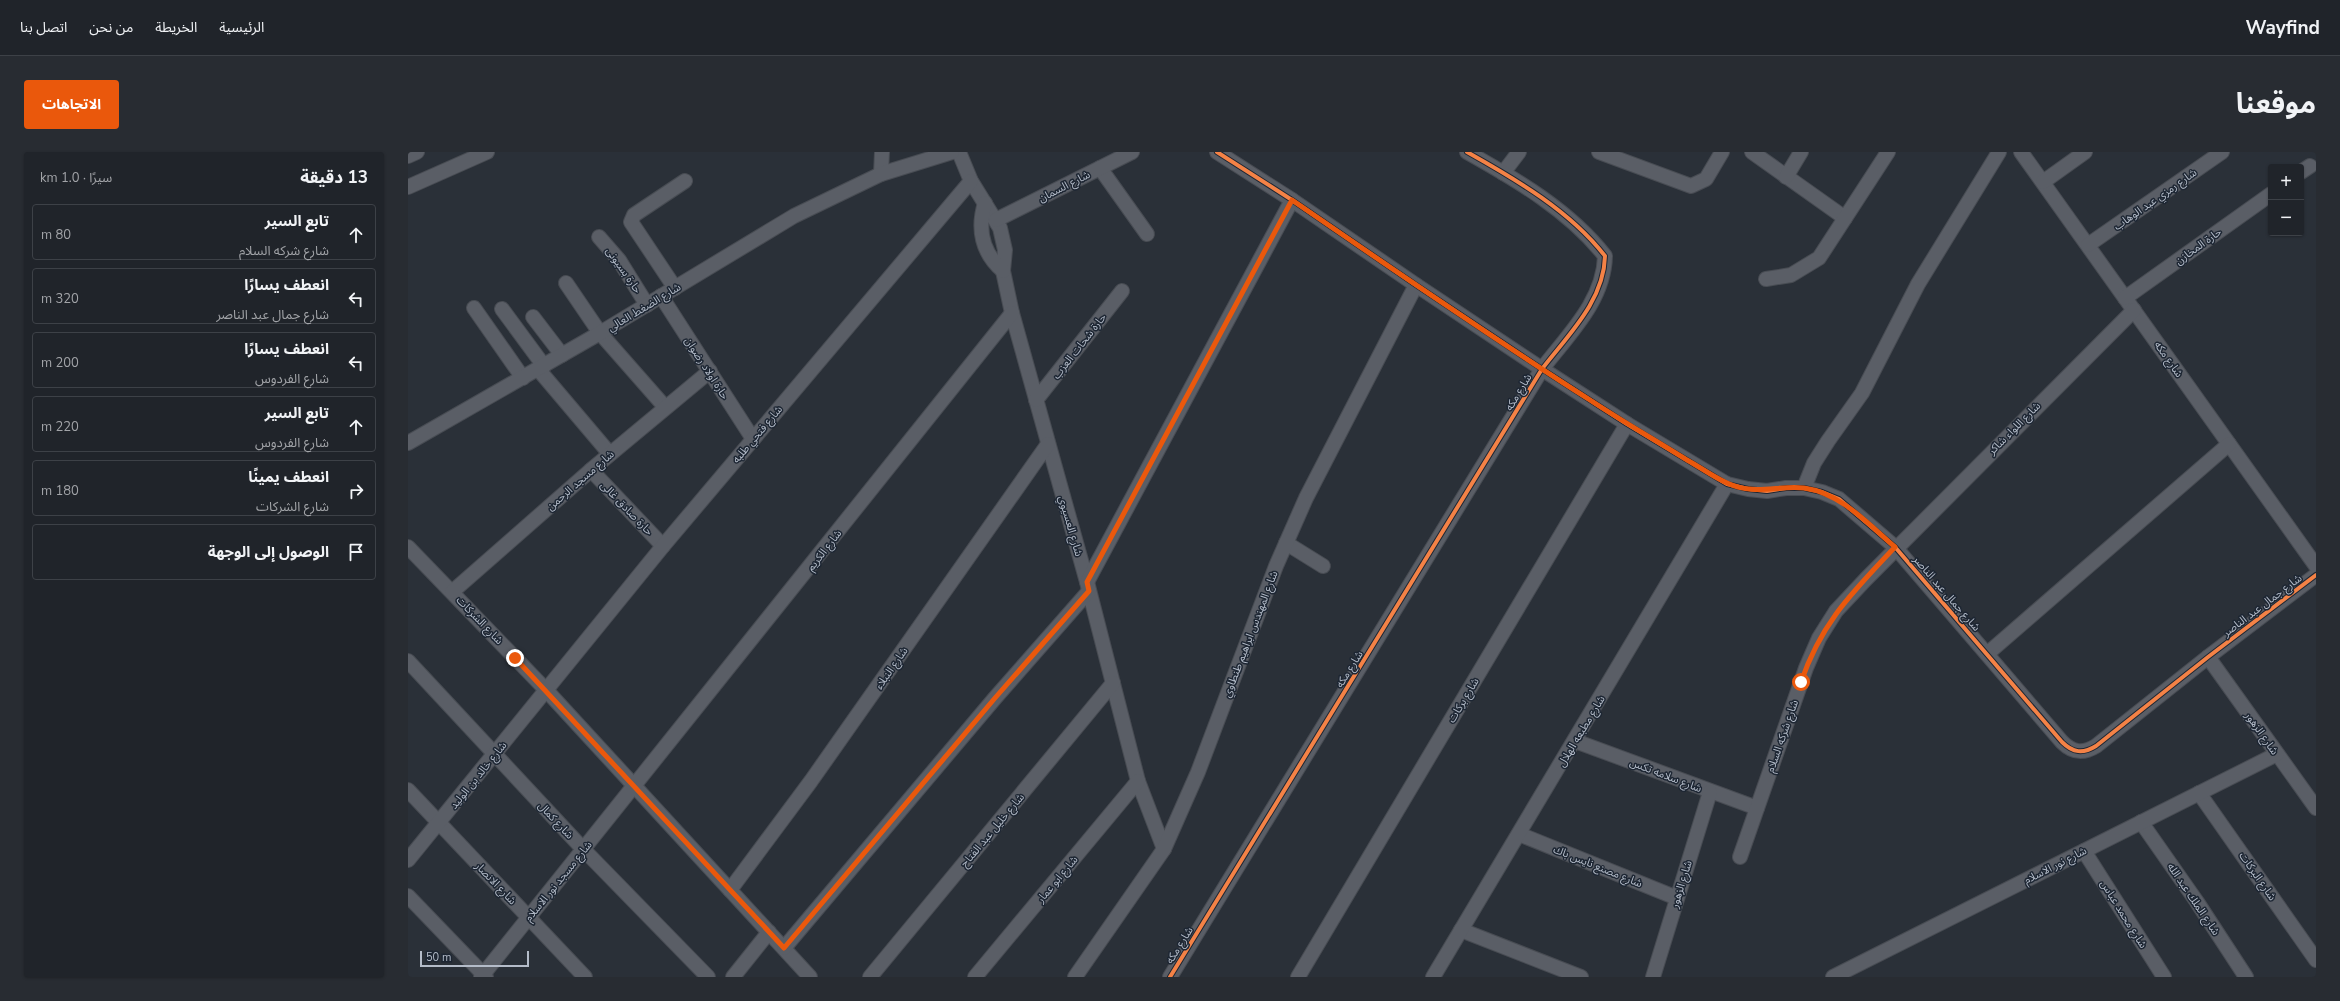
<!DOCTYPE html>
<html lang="ar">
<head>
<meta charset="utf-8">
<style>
	:root { --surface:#20242a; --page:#282c32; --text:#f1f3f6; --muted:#a2a4a8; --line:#3d4147; --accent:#ea580c }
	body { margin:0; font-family:"Nunito Sans","Noto Sans Arabic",sans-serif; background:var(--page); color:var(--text); direction:rtl }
	.controls { position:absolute; right:12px; top:12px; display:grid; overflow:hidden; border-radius:4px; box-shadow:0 1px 3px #0004 }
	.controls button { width:36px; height:36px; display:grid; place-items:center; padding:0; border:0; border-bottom:1px solid var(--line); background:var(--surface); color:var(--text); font:20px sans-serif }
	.scale { position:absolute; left:12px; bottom:10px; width:109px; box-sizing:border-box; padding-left:4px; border:2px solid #b4bcc9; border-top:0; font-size:11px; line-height:14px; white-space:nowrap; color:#b4bcc9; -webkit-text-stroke:3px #1d2633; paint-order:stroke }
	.stop { position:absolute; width:12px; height:12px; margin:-9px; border:3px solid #ea580c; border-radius:50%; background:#fff }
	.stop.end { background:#ea580c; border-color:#fff; box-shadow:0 1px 4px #0008 }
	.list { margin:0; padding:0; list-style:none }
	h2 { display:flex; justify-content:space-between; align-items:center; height:52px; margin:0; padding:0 16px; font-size:17px }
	h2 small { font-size:13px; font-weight:400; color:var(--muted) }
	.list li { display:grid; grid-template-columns:26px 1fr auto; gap:12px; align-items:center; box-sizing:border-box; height:56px; margin:0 8px 8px; padding:0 8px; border:1px solid var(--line); border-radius:4px }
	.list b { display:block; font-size:15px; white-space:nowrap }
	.list p { margin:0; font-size:13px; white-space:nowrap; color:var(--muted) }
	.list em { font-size:13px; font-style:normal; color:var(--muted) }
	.icon { flex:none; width:22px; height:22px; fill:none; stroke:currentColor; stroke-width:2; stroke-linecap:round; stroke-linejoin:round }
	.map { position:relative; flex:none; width:1908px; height:825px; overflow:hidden; direction:ltr; border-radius:4px }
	header { display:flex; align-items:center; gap:24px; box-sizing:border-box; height:56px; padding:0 20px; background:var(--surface); border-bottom:1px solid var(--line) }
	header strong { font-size:19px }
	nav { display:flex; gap:22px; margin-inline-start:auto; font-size:14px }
	.intro { display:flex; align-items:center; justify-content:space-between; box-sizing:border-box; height:96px; padding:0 24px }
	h1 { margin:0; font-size:28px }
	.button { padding:10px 18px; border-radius:4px; background:var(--accent); color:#fff; font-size:14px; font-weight:700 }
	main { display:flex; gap:24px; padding:0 24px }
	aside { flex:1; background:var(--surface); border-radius:4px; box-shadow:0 1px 3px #0004 }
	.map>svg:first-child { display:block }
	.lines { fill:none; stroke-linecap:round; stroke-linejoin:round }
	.minor-casing { stroke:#484c53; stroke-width:16 }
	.minor { stroke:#5a5e66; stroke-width:14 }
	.cycleway-casing { stroke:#1d2633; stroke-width:6 }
	.cycleway { stroke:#f48246; stroke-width:4 }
	.route { stroke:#ea580c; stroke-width:5 }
	.labels { text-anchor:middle; stroke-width:3; stroke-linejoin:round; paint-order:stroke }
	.street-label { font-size:11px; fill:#b4bcc9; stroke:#1d2633 }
</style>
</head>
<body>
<header>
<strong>Wayfind</strong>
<nav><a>الرئيسية</a><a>الخريطة</a><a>من نحن</a><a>اتصل بنا</a></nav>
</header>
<div class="intro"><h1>موقعنا</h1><a class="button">الاتجاهات</a></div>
<main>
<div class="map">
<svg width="1908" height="825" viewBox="0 0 1908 825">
	<rect width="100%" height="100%" fill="#2a3038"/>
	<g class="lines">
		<defs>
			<g id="minor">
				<path d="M551 0 563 29 592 76 597 98 595 119 604 161 679 430 730 629 756 697"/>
				<path d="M809 0 884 48 1008 133 1134 217 1219 272 1319 332 1340 337 1359 339 1378 336H1396L1414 340 1431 347 1487 395 1654 590C1665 601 1675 602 1688 594L1800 505 1908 423"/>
				<path d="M1191 0 1283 34 1298 27 1314 0"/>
				<path d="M1344 0 1437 66"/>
				<path d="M1613 0 1908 414"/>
				<path d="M0 4 9 0"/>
				<path d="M692 16 739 82"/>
				<path d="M1893 20 1902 14"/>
				<path d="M1095 21 1111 0"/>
				<path d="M473 22 474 0"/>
				<path d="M1378 25 1393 0"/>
				<path d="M1635 30 1677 0"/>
				<path d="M0 35 79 0"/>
				<path d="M577 51C569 77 574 101 595 119"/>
				<path d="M588 68 724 0"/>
				<path d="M191 85 211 108 239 153"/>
				<path d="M1680 93 1814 0"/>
				<path d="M1358 127 1383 123 1411 106 1480 0"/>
				<path d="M158 131 192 181 257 255"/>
				<path d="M267 136 223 70 226 63 277 29"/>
				<path d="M253 144 345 287"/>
				<path d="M1717 146 1863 42"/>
				<path d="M66 156 115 226"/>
				<path d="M94 157 136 214"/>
				<path d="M125 165 154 203"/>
				<path d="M130 217 202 302"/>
				<path d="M628 248 714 139"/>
				<path d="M0 291 192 181 386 64 473 22 544 0"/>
				<path d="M183 318 255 394"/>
				<path d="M1396 336 1406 311 1420 289 1454 241 1510 132 1591 0"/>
				<path d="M878 391 915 414"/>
				<path d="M0 395 139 539 402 825"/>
				<path d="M679 430 884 48"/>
				<path d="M44 440 183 318 302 219"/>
				<path d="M1579 502 1821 292"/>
				<path d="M1800 505 1908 656"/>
				<path d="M0 509 176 698 300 825"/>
				<path d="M1167 589 1349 656"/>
				<path d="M0 638 177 825"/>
				<path d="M1791 641 1908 808"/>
				<path d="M1733 670 1789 750 1838 825"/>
				<path d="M1111 682 1269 746"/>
				<path d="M1676 699 1756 825"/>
				<path d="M1332 705 1398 516 1411 486 1428 459 1458 427 1726 158"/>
				<path d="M0 708 255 394 563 29"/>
				<path d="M322 738 403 629 640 292"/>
				<path d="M0 744 78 825"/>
				<path d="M1053 778 1173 825"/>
				<path d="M376 796 587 546 681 439"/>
				<path d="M73 825 604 161"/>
				<path d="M325 825 361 780"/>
				<path d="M462 825 705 531"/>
				<path d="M567 825 730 629"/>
				<path d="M667 825 756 697 790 620 868 414 898 346 1008 133"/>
				<path d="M762 825 1134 217C1160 183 1196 149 1197 104 1162 59 1109 28 1059 0"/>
				<path d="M890 825 1219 272"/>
				<path d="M1025 825 1319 332"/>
				<path d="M1245 825 1302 640"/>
				<path d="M1425 825 1869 602"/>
			</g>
		</defs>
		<!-- minor casing -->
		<use href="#minor" class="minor-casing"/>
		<!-- minor -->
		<use href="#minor" class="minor"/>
		<defs>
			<g id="cycleway">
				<path d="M809 0 884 48 1008 133 1134 217 1219 272 1319 332 1340 337 1359 339 1378 336H1396L1414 340 1431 347 1487 395 1654 590C1665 601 1675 602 1688 594L1800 505 1908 423"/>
				<path d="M762 825 1134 217C1160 183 1196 149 1197 104 1162 59 1109 28 1059 0"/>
			</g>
		</defs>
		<!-- cycleway casing -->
		<use href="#cycleway" class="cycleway-casing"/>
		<!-- cycleway -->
		<use href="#cycleway" class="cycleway"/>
	</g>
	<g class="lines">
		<!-- route -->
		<path class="route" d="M107 506 376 796 587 546 681 439 679 430 884 48C983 116 1081 184 1182 248 1214 269 1247 288 1279 308 1292 315 1305 325 1319 331 1347 344 1369 333 1396 336 1433 341 1460 372 1487 395 1445 440 1414 469 1393 530"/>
	</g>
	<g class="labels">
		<!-- street labels -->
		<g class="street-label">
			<text transform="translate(656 34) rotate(-27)" y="4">شارع السمان</text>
			<text transform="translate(1747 47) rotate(-35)" y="4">شارع رمزي عبد الوهاب</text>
			<text transform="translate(1790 94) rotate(-36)" y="4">حارة المخازن</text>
			<text transform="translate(216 118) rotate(55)" y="4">حارة بسيونى</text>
			<text transform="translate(236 155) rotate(-31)" y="4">شارع الضغط العالي</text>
			<text transform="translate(671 194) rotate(-52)" y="4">حارة شحات العزب</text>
			<text transform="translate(1761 207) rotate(55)" y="4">شارع مكه</text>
			<text transform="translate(299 216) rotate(57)" y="4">حارة اولاد رضوان</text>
			<text transform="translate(1110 240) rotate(-59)" y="4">شارع مكه</text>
			<text transform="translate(1606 276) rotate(-45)" y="4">شارع اللواء شاكر</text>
			<text transform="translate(349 282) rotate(-50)" y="4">شارع فتحي طلبه</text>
			<text transform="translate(172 328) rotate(-41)" y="4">شارع مسجد الرحمن</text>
			<text transform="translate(219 356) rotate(46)" y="4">حارة صادق غالى</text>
			<text transform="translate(663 374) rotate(74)" y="4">شارع العسيوي</text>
			<text transform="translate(416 398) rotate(-52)" y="4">شارع الكريم</text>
			<text transform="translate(1539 441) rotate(49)" y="4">شارع جمال عبد الناصر</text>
			<text transform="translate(1854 453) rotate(-37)" y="4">شارع جمال عبد الناصر</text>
			<text transform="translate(72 468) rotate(46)" y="4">شارع الشركات</text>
			<text transform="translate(842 482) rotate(-69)" y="4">شارع المهندس ابراهيم طنطاوي</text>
			<text transform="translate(483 516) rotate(-55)" y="4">شارع النبلاء</text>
			<text transform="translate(941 517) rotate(-58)" y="4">شارع مكه</text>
			<text transform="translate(1055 548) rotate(-59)" y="4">شارع بركات</text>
			<text transform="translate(1173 579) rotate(-59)" y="4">شارع مطبعه الهلال</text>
			<text transform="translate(1854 581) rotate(55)" y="4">شارع الزهور</text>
			<text transform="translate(1374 584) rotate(-71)" y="4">شارع شركه السلام</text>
			<text transform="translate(70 623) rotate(-51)" y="4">شارع خالد بن الوليد</text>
			<text transform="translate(1258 623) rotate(21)" y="4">شارع سلامه تكس</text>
			<text transform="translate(148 668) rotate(47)" y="4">شارع كمال</text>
			<text transform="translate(584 678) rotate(-50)" y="4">شارع خليل عبد الفتاح</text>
			<text transform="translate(1647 713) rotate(-27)" y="4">شارع نور الاسلام</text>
			<text transform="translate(1190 714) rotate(22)" y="4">شارع مصنع نايس باك</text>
			<text transform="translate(1850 724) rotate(55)" y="4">شارع البركات</text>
			<text transform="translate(649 727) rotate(-50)" y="4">شارع ابو عمار</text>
			<text transform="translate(150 729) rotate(-51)" y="4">شارع مسجد نور الاسلام</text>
			<text transform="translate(88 731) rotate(46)" y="4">شارع الانصار</text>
			<text transform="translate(1273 732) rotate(-73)" y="4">شارع الزهور</text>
			<text transform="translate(1786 747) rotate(56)" y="4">شارع الملك عبد الله</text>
			<text transform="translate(1716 762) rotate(58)" y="4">شارع محمد عباس</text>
			<text transform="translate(771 793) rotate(-58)" y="4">شارع مكه</text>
		</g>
	</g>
</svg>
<div class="controls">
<button>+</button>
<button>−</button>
</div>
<div class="scale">50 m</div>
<div class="stop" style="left:1393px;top:530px"></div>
<div class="stop end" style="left:107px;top:506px"></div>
</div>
<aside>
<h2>13 دقيقة<small>سيرًا · 1.0 km</small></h2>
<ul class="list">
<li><svg class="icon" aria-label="ahead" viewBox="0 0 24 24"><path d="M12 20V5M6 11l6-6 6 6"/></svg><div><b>تابع السير</b><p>شارع شركه السلام</p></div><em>80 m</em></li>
<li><svg class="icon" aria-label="left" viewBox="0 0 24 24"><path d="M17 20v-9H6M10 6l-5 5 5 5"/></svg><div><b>انعطف يسارًا</b><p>شارع جمال عبد الناصر</p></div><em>320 m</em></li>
<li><svg class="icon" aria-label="left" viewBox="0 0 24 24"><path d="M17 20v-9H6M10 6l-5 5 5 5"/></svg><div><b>انعطف يسارًا</b><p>شارع الفردوس</p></div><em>200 m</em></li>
<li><svg class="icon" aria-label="ahead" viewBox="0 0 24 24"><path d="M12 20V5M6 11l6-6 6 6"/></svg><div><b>تابع السير</b><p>شارع الفردوس</p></div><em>220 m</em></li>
<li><svg class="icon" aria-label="right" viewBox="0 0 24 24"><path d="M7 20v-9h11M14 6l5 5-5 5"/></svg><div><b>انعطف يمينًا</b><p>شارع الشركات</p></div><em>180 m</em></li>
<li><svg class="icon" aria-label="arrive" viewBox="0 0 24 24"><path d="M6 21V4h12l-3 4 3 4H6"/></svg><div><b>الوصول إلى الوجهة</b></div></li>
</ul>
</aside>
</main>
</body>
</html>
